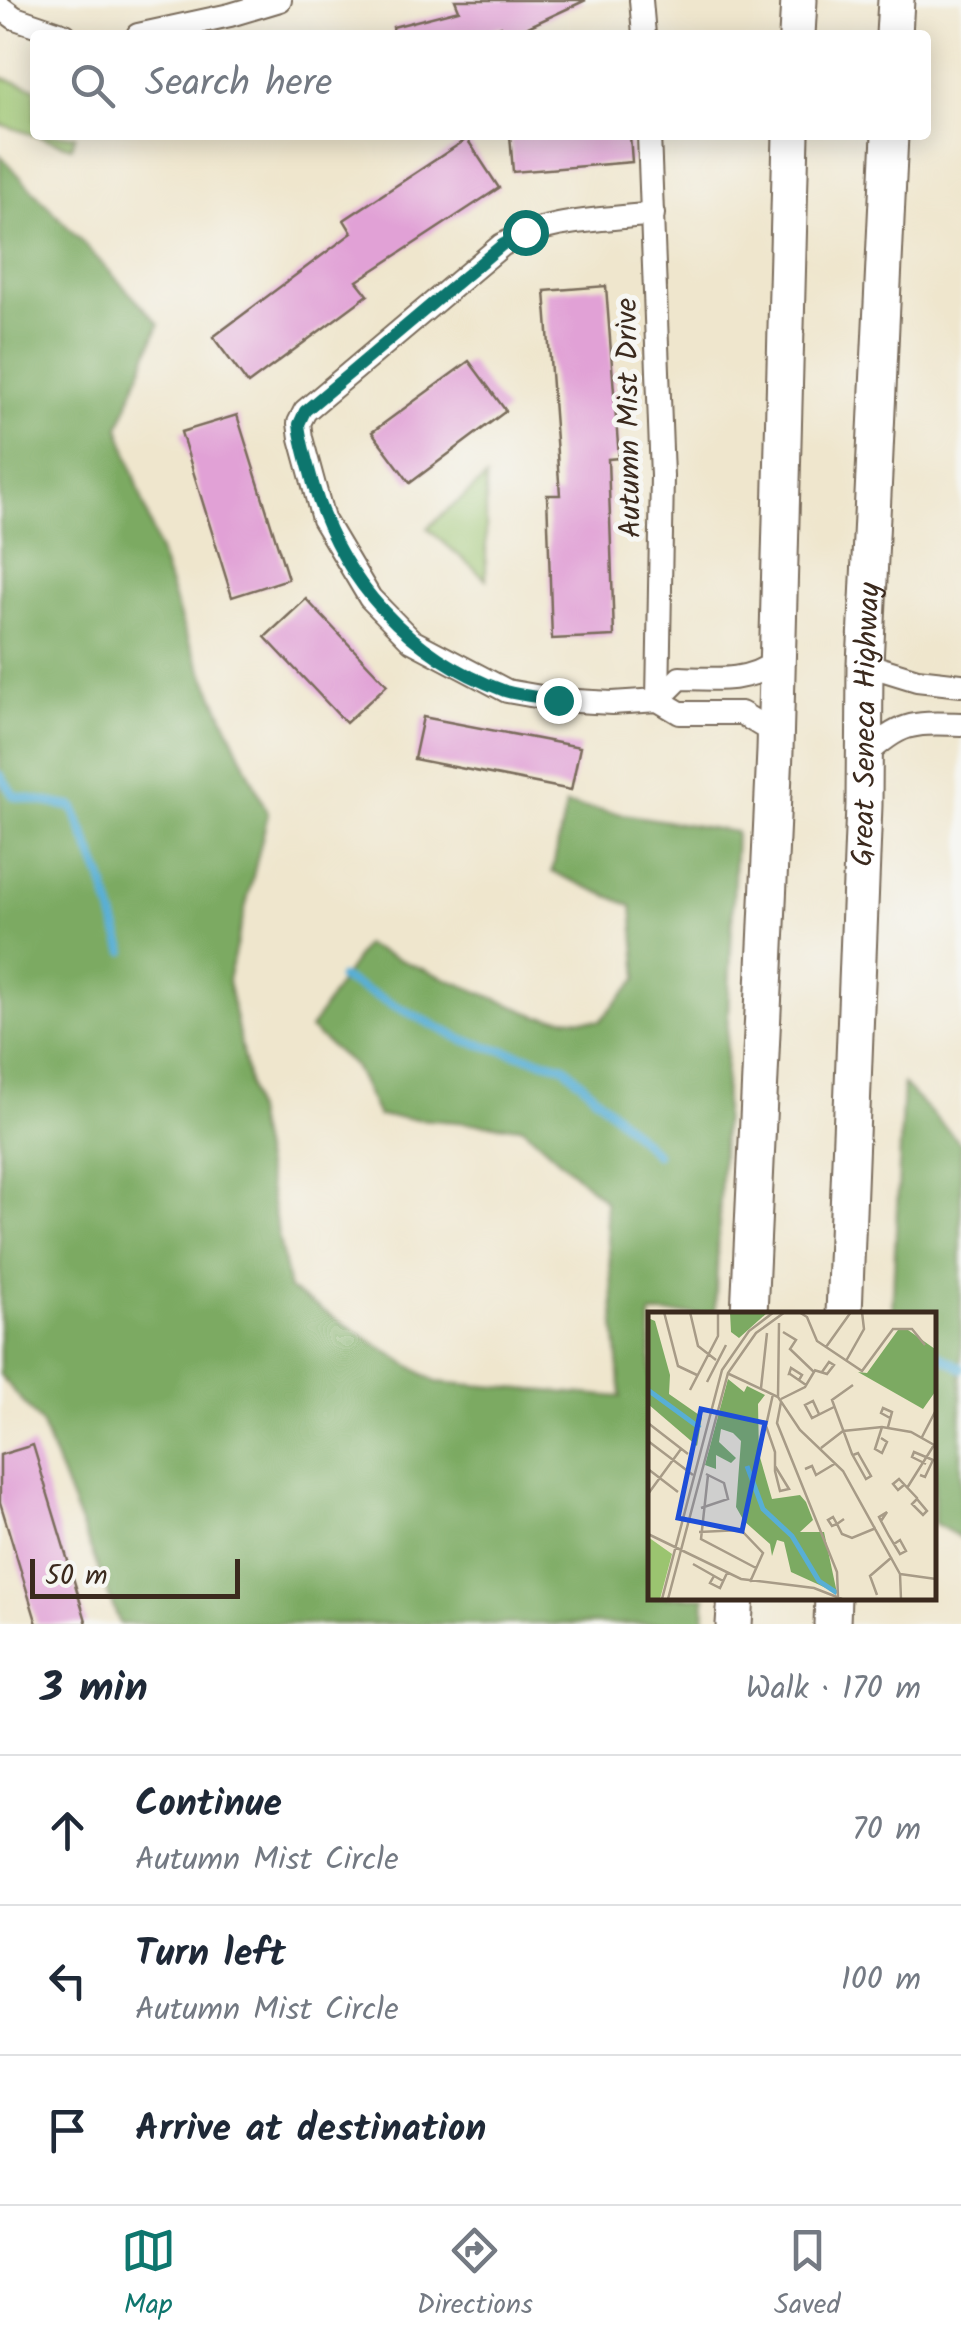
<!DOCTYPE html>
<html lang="en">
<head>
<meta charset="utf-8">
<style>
	:root { --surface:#fff; --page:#f2f2f3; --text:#1f2937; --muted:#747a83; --line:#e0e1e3; --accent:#0f766e }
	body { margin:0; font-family:Kalam,sans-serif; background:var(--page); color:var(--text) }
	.scale { position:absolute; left:30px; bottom:25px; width:210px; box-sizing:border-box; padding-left:10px; border:5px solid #3b2a1e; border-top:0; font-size:28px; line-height:35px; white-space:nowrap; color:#3b2a1e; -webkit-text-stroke:8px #f6f6f2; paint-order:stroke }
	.stop { position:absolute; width:30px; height:30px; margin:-22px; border:8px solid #0f766e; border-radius:50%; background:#fff }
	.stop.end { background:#0f766e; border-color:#fff; box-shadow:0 2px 10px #0008 }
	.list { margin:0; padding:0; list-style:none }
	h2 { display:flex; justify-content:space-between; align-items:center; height:130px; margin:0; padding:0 40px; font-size:42px }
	h2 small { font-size:32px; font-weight:400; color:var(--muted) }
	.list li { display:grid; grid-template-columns:65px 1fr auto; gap:30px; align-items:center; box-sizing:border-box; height:150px; padding:0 40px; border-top:2px solid var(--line) }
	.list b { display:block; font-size:38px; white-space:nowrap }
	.list p { margin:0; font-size:32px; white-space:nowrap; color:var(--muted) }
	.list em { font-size:32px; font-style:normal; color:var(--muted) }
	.icon { flex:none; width:55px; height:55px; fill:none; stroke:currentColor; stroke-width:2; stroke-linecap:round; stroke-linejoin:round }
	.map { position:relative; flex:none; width:961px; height:1624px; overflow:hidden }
	.search { position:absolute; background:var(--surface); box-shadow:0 5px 25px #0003; left:30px; right:30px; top:30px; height:110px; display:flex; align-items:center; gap:25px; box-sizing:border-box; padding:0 35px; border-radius:10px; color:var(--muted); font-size:38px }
	.sheet { height:580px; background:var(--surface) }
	nav { display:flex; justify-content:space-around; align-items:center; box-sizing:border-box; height:140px; border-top:2px solid var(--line); background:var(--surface); font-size:28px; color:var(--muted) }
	nav a { display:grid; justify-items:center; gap:5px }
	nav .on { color:var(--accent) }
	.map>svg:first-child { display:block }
	.green { fill:#9bc470; stroke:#6b7747; stroke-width:2.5 }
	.forest { fill:#7caa62; stroke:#5c6a40; stroke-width:2.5 }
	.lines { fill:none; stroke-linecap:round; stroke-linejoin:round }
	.stream { stroke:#58afd5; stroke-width:9 }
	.building { fill:#e1a1d6 }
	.street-casing { stroke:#7a6c5b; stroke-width:26 }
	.primary-casing { stroke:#7a6c5b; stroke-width:39 }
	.street { stroke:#fff; stroke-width:22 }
	.primary { stroke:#fff; stroke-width:35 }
	.route { stroke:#0f766e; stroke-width:12 }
	.labels { text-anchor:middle; stroke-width:10; stroke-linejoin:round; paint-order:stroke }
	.street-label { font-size:30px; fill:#3b2a1e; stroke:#f6f6f2 }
	.inset-river { fill:none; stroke:#58afd5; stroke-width:5 }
	.inset-road { fill:none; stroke:#a79b87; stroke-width:2.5 }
	.view { fill:#1d4ed8; fill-opacity:0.15; stroke:#1d4ed8; stroke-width:5 }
	.inset-edge { fill:none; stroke:#3b2a1e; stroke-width:5 }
</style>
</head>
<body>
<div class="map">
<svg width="961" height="1624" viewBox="0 0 961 1624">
	<rect width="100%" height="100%" fill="#f6f6f2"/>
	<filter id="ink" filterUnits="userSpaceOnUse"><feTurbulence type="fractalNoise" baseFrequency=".01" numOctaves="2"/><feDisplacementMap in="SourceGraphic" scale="20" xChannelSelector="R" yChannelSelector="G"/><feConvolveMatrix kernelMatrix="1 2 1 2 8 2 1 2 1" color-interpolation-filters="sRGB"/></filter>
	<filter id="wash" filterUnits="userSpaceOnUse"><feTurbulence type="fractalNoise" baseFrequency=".0048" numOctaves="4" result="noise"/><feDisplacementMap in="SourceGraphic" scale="40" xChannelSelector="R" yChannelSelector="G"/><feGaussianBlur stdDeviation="2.25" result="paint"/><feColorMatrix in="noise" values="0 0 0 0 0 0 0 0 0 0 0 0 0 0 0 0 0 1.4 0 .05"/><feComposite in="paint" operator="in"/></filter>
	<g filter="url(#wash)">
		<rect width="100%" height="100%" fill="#efe6cd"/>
		<!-- green -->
		<g class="green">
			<path d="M0 77 35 88V135H75L71 147 0 124Z"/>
			<path d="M486 478V579L427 528Z"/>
		</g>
		<!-- forest -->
		<g class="forest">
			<path d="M0 155 159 324 119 427 185 633 268 814 228 980 289 1289 436 1382 621 1397 605 1201 523 1127 378 1116 354 1066 310 1029 364 945 538 1016 600 1021 638 978 632 906 552 872 566 805 736 832 715 1314H651V1596L705 1597 704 1624H120L41 1423 0 1375Z"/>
			<path d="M903 1084 961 1144V1538L934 1523V1314H892Z"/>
		</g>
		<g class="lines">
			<!-- stream -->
			<g class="stream">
				<path d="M0 775 14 796 73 807 102 878 124 951"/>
				<path d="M341 978 463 1040 564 1066 656 1154"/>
				<path d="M934 1352 961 1368"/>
			</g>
		</g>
		<g id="blocks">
			<!-- building -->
			<g class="building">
				<path d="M455 0H586L511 35H506L501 26 481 35H394L393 27 459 10Z"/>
				<path d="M510 135H630L632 162 513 172Z"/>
				<path d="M467 139 499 188 357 281 368 295 248 384 213 337 352 233 344 220Z"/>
				<path d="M606 286 619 458 608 459 614 636 552 639 547 495H560L545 291Z"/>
				<path d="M469 361 506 411 410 483 372 432Z"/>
				<path d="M237 415 288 579 232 597 181 432Z"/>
				<path d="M306 599 387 685 346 723 265 637Z"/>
				<path d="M423 717 580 747 571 790 414 759Z"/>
				<path d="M33 1445 87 1624H37L0 1502V1455Z"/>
			</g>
		</g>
	</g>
	<g filter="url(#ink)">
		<use href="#blocks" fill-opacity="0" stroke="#7a6c5b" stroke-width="2.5"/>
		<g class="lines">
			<defs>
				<g id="street">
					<path d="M641 0 644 35"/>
					<path d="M0 7 15 18 65 35"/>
					<path d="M138 35 230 15 280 0"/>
					<path d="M649 135 662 476 658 700"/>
					<path d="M653 214C603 220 547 219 502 245L305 411 299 423 301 438 323 519 370 598 412 641 507 691 558 700 612 703 658 700 680 713H741L769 730 773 743"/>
					<path d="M865 664 917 680 961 685"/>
					<path d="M658 700 680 678C714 679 749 683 776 661"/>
					<path d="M866 755C902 721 913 723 961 724"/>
				</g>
				<g id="primary">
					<path d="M797 35 799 0"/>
					<path d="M894 35 896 0"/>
					<path d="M749 1314 775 751 791 135"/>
					<path id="s1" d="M844 1314 864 805 865 664 890 135"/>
					<path d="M734 1624 736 1596"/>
					<path d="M832 1624 833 1596"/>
				</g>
			</defs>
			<!-- street casing -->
			<use href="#street" class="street-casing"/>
			<!-- primary casing -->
			<use href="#primary" class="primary-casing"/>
			<!-- street -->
			<use href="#street" class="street"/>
			<!-- primary -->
			<use href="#primary" class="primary"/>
		</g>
	</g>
	<g class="lines" filter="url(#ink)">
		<!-- route -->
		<path class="route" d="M525 232 502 245 305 411 299 424C301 444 308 464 313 484 341 581 409 656 505 691 521 696 541 697 558 700"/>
	</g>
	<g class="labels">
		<!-- street labels -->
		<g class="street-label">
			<text transform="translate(628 418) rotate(-91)" y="10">Autumn Mist Drive</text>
			<text dy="10" stroke="none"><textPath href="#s1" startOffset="590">Great Seneca Highway</textPath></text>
		</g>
	</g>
	<!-- overview -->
	<g transform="translate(648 1312)">
		<rect width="288" height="288" fill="#efe6cd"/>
		<path d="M0 225 24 242 12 287H0Z" fill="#9bc470"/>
		<path d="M82 0H120L91 26 83 20ZM0 6 7 9 22 63 21 82 54 105 49 134 0 92ZM250 18H260L287 37V80L275 97 210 60 219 61ZM80 67 96 80 99 74 117 83 110 92 111 142 124 187 152 183 158 190 165 208 152 220H176L189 281 143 260 136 230 129 228 124 244 122 232 96 209 88 195 93 129 85 121 73 117 71 130 88 146 83 151 68 143V157L57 153Z" fill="#7caa62"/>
		<path class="inset-river" d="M0 78 52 116M99 154 115 197 144 224 171 269 189 281"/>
		<path class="inset-road" d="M16 0 30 54 49 63M42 0 50 34 68 48M151 0 159 5 169 29 214 59 245 17H264L277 33M178 35 203 0M198 49 216 17 214 0M166 58 179 62 186 53 181 50 174 60M81 62 130 85 152 118 195 159 252 262 253 287M151 68 154 63 143 56 141 62H142L158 73M59 70 78 33M205 73 184 88 204 142 218 167 223 164 210 141 205 143M113 76 119 21M42 78 70 24V0M125 82 118 114 127 140V159L132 179 141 177 127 154M130 85 131 11M133 87 157 75 166 60 142 37 148 28 135 20M133 90 129 111 189 260 190 285M171 102 165 89 157 93 164 106 186 95M0 111 40 142M240 115 244 100 235 96 233 101 242 106M274 125 288 98M233 126 239 130 234 141 227 137 234 115M0 129 45 163M173 136 195 119 234 115 263 120 288 134M0 157 30 180M157 157 164 154 168 163 188 151M60 163 53 227 108 256M272 163 277 165 285 148 266 140 264 145 278 152M256 173 250 178 245 172 251 167 269 186V187L279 199 275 203 264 192 269 187M259 176 286 133M0 182 33 137M53 196 80 187 76 171 58 162M196 207 189 212 184 214 180 208 185 205 189 212 194 222 204 226 228 216M233 209 239 200 231 205 233 209 241 224 252 242 258 239 252 228 246 232M51 220 93 218 115 241 102 270M0 222 93 267 166 276 194 287M45 252 75 269M252 262 288 267M66 264 62 271 72 276 79 261M229 283 222 264 244 245M14 287 74 58 101 19 126 0M20 287 80 61 108 21 137 0"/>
		<path class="view" d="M53 97 117 111 94 219 30 206Z"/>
		<rect width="288" height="288" class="inset-edge"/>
	</g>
</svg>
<div class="scale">50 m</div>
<div class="stop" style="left:525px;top:232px"></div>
<div class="stop end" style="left:558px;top:700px"></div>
<div class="search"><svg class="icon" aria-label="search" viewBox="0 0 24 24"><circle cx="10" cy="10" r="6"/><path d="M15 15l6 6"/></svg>Search here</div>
</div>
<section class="sheet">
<h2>3 min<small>Walk · 170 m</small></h2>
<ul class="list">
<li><svg class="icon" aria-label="ahead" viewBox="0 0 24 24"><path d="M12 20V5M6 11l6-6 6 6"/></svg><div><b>Continue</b><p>Autumn Mist Circle</p></div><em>70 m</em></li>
<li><svg class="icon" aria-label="left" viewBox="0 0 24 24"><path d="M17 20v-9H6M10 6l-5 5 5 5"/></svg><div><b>Turn left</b><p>Autumn Mist Circle</p></div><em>100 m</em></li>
<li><svg class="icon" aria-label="arrive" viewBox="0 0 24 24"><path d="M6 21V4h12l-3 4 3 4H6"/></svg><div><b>Arrive at destination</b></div></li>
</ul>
</section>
<nav>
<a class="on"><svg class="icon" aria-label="map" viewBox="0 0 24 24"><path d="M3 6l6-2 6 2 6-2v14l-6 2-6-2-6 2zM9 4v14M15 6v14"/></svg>Map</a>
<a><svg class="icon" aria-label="directions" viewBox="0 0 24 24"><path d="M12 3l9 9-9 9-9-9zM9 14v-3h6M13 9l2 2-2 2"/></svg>Directions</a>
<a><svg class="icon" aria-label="saved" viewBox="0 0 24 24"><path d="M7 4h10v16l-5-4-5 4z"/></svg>Saved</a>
</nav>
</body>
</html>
